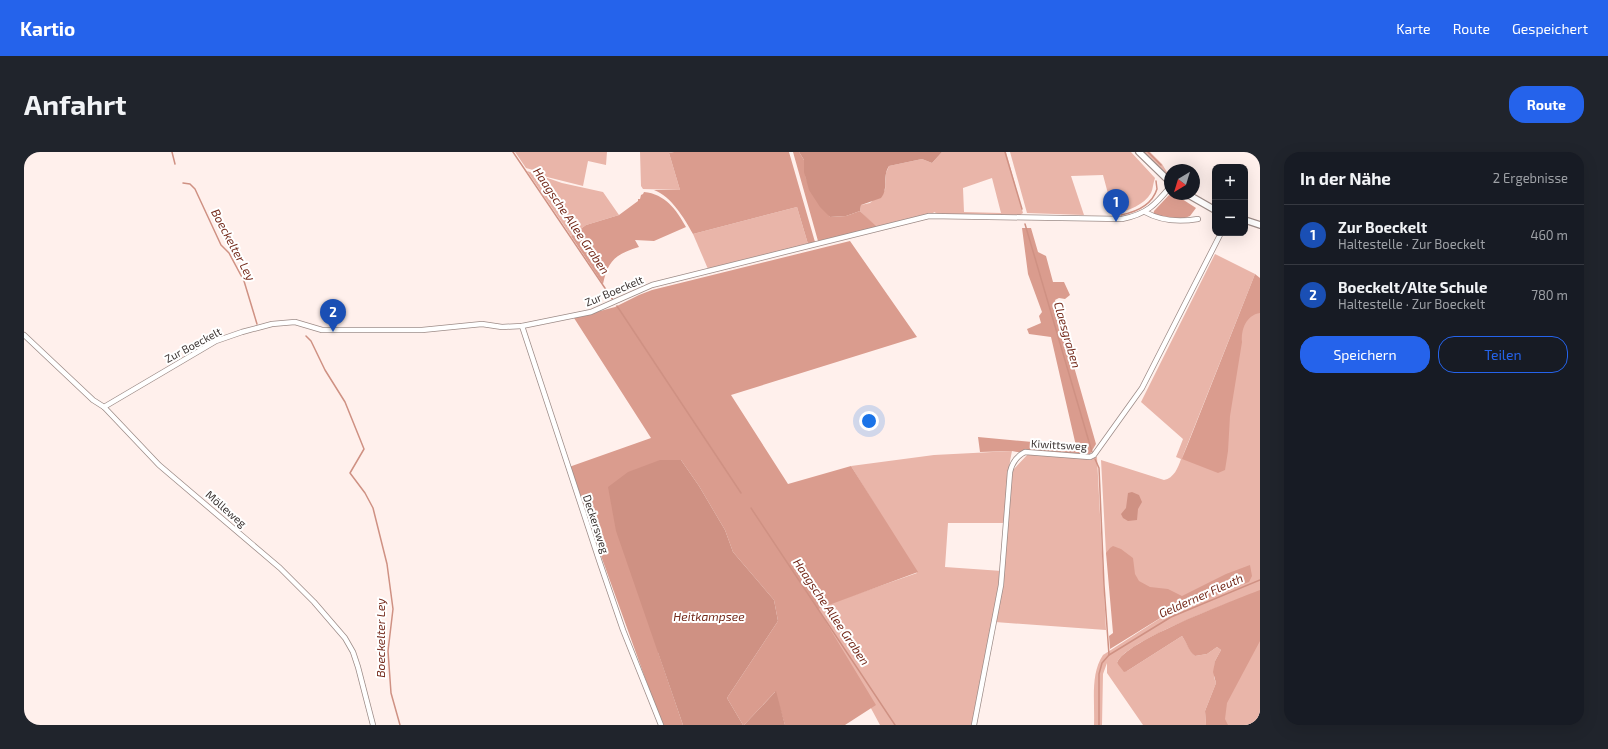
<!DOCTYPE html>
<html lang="de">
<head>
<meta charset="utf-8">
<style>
	:root { --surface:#171b24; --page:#20242c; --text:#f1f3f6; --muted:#9ea1a6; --line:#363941; --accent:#2563eb }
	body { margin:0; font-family:"Exo 2",sans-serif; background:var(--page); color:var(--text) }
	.controls { position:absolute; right:12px; top:12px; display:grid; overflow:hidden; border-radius:8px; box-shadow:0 4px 16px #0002 }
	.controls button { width:36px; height:36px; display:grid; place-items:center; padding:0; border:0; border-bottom:1px solid var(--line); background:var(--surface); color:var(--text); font:20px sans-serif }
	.compass { position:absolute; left:1140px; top:12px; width:36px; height:36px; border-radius:50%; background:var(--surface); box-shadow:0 4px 16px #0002; rotate:218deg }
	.you { position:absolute; left:845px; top:269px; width:14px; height:14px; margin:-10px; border:3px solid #fff; border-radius:50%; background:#1a73e8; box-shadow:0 0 0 6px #1a73e833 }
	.badge { display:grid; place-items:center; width:26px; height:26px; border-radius:50%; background:var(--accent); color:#fff; font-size:13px; font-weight:700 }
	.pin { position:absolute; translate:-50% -33px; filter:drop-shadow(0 1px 2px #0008) }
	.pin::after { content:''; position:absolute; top:21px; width:14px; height:12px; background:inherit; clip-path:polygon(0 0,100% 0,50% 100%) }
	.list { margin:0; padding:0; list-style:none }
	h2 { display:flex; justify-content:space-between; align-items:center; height:52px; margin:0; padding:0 16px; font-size:17px }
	h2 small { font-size:13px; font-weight:400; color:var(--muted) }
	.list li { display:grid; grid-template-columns:26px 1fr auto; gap:12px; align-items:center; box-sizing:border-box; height:60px; padding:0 16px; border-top:1px solid var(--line) }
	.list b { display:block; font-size:15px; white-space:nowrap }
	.list p { margin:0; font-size:13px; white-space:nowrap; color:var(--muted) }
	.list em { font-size:13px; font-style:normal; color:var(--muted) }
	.actions { display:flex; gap:8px; padding:12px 16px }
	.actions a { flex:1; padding:9px 0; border:1px solid var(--accent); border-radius:16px; text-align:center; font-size:14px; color:var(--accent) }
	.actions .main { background:var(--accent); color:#fff }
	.map { position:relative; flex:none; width:1236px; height:573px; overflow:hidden; border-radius:16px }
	header { display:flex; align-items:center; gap:24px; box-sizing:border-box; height:56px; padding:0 20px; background:var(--accent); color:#fff }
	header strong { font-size:19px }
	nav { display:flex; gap:22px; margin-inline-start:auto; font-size:14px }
	.intro { display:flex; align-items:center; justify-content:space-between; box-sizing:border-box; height:96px; padding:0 24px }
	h1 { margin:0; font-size:28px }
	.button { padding:10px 18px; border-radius:16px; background:var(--accent); color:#fff; font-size:14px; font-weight:700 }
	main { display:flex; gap:24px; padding:0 24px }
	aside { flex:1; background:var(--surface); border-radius:16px; box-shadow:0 4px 16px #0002 }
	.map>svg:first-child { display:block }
	.green { fill:#e9b5a9; fill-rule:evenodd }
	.forest { fill:#da9c8e }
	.water { fill:#cf9183 }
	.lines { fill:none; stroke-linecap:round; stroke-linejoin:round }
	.stream { stroke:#cf9183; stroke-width:1.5 }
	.minor-casing { stroke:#9d8c88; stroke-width:6 }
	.tertiary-casing { stroke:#9d8c88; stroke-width:8 }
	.minor { stroke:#fff; stroke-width:4.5 }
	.tertiary { stroke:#fff; stroke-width:5.5 }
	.labels { text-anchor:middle; stroke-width:4; stroke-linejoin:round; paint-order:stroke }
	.street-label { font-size:11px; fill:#3b3432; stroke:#fff }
	.water-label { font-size:12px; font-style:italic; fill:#752b1c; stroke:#fff }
</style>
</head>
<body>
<header>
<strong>Kartio</strong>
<nav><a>Karte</a><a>Route</a><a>Gespeichert</a></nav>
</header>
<div class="intro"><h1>Anfahrt</h1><a class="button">Route</a></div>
<main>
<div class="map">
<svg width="1236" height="573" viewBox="0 0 1236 573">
	<rect width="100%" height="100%" fill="#fff0ec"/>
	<!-- green -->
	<g class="green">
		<path d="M491 0H583L582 13 564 9 559 34 523 25 509 18 502 16Z"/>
		<path d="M616 0H650L645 1 656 38 619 37 617 34Z"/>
		<path d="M918 0H982L999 61 996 63 914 62 910 60 908 63 803 87 852 75 836 59 837 53 846 51 861 38 862 21 865 14 898 7 908 11ZM968 26 977 61 940 60 939 36Z"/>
		<path d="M986 0H1107L1131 26C1129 31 1129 37 1127 41 1120 53 1104 59 1092 61L1090 64 1079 23 1047 24 1060 63 1003 61Z"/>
		<path d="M1119 0H1126L1138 12 1146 25Z"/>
		<path d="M503 19 538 31 579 40 595 63 562 73 547 84Z"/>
		<path d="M773 55 784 92 684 117 669 82Z"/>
		<path d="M1191 102 1231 122 1158 306 1222 160 1236 157V573H1195L1217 446C1195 455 1100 490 1093 511L1103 519 1158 484C1163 491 1166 500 1171 504L1183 502 1193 495 1197 498 1191 509 1190 525 1192 531 1181 559 1182 573H1119L1083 521V511L1079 522 1078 573H1070C1071 550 1066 522 1079 503L1146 460 1213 434 1107 471 1082 401 1077 308 1140 328C1150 326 1154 316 1157 307L1152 305 1159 287 1117 250Z"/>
		<path d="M988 299 986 309 981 371H924L921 415 978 419 950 573H856L793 456 893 421 827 314 910 303Z"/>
		<path d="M1005 301 1055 305H1073L1082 478 971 470 988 319Z"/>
	</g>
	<!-- forest -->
	<g class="forest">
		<path d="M650 0H765L791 90 784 92 773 55 669 82C660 66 648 45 630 38H656L645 1Z"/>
		<path d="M769 0H775L780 8 782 27 806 65 822 64 836 59 853 75 794 89Z"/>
		<path d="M620 40C641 42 652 57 662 75L630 89 611 88 615 95C592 102 584 108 579 132L547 84 562 73 595 63 614 49V47H616L617 43 619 42Z"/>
		<path d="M1145 43 1155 45 1172 56 1166 64 1158 67 1129 63 1130 59Z"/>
		<path d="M998 76H1007L1014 100 1022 104 1029 130H1040L1046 143 1041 147 1035 146 1031 148 1072 292 1066 302 1057 303 1022 300H993L988 299 956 300 954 285 1052 294 1027 185 1005 182 1003 177 1017 171 1015 164 1018 160 1004 122Z"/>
		<path d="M826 89 893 185 707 243 764 332 827 314 894 420 794 457 852 553 821 573H761L751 540 720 573H719L703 546 754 469 750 448 709 400 701 378 675 334 657 308 634 500 659 573H638L545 315 627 286 550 166 591 155 615 143 628 138Z"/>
		<path d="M1231 122 1236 126V161C1222 163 1217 178 1218 190L1206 264 1204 299 1201 318 1194 321 1158 307Z"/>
		<path d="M1089 394 1097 397 1109 406 1111 422 1115 429 1126 435 1144 437 1158 444 1202 422 1226 413 1228 424 1225 430 1146 460 1086 497 1085 484 1089 481 1082 401 1086 396Z"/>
		<path d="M1236 438V489L1203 551 1201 567 1204 573H1182L1181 559 1192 531 1189 520 1191 509 1197 498 1193 495 1183 502 1171 504C1165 500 1163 491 1158 484L1103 519 1100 520 1093 511C1100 489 1211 448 1236 438Z"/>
	</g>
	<!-- water -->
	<g class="water">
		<path d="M775 0H918L908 11 898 7 865 14C858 24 865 37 857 46L837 53 836 59 822 64 806 65 796 55 785 38 780 20V8Z"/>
		<path d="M636 308H657L675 334 701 378 709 400 750 448 754 469 703 546 719 573H659L592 379 584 335 604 320Z"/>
		<path d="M1108 340 1115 343 1118 350 1114 357 1113 368 1104 369 1099 366 1097 362 1102 356 1104 341Z"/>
		<path d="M752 539 761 573H720Z"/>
	</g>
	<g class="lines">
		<!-- stream -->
		<g class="stream">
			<path d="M148 0 151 12"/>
			<path d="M489 0 589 148"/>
			<path d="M981 0 998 57"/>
			<path d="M1124 0 1137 13"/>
			<path d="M159 31 166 32 171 37 197 93 205 101 220 129 233 172"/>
			<path d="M1097 63C1112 60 1128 53 1133 37L1132 29"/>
			<path d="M1001 72 1068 300"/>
			<path d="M593 154 717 341"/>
			<path d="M282 184 287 189 301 218 321 250 340 297 326 321 341 341 349 356 363 412 369 457 364 499 367 541 376 573"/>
			<path d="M1071 307 1075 316 1080 433 1085 503"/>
			<path d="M727 356 871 573"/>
			<path d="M1075 573V522L1078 511 1085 503 1147 465 1236 428"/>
		</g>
		<defs>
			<g id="minor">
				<path d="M1121 60C1137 69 1156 70 1174 67"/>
				<path d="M498 174 576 411 599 478 637 573"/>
				<path d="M0 183 69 248 80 255 135 313 256 416 290 450 321 486 329 500 334 515 349 573"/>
				<path d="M80 255 192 189 218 180 248 172 271 170 298 178H398L458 172 478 175 498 174 567 160 628 133 905 64 1098 67C1123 62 1131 53 1146 35"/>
				<path d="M950 573 977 433 986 320C988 311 993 304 1001 300L1066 305 1070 303 1118 236 1197 81"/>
			</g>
			<g id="tertiary">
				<path d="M1115 0 1146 30"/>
				<path d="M1163 42 1191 58"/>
				<path d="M1221 68 1236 73"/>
			</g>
		</defs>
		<!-- minor casing -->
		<use href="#minor" class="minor-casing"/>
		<!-- tertiary casing -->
		<use href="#tertiary" class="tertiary-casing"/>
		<!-- minor -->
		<use href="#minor" class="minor"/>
		<!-- tertiary -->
		<use href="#tertiary" class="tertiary"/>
	</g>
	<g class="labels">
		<!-- street labels -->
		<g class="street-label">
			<text transform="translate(590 139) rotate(-23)" y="4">Zur Boeckelt</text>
			<text transform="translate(169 193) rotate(-28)" y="4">Zur Boeckelt</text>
			<text transform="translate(1035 293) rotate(3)" y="4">Kiwittsweg</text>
			<text transform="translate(202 357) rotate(41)" y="4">Mölleweg</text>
			<text transform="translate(572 372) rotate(72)" y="4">Deckersweg</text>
		</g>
		<!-- water labels -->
		<g class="water-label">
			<text transform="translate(547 69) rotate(56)" y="4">Haagsche Allee Graben</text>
			<text transform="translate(209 93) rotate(62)" y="4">Boeckelter Ley</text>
			<text transform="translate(1043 183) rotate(74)" y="4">Claesgraben</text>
			<text transform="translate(1177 444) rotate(-24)" y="4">Gelderner Fleuth</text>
			<text transform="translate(807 460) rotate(56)" y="4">Haagsche Allee Graben</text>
			<text x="685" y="469">Heitkampsee</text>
			<text transform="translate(357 486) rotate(-90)" y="4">Boeckelter Ley</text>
		</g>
	</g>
</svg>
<div class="controls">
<button>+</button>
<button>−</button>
</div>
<svg class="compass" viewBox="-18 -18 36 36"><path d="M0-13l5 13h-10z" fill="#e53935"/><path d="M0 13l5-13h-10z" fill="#9ea1a6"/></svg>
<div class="you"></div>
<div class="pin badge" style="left:1092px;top:70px;background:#1a4fb4">1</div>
<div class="pin badge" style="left:309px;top:180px;background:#1a4fb4">2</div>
</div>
<aside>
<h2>In der Nähe<small>2 Ergebnisse</small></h2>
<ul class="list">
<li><span class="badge" style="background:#1a4fb4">1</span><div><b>Zur Boeckelt</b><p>Haltestelle · Zur Boeckelt</p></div><em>460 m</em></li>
<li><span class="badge" style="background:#1a4fb4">2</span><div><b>Boeckelt/Alte Schule</b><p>Haltestelle · Zur Boeckelt</p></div><em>780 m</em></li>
</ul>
<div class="actions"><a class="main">Speichern</a><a>Teilen</a></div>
</aside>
</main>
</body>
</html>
